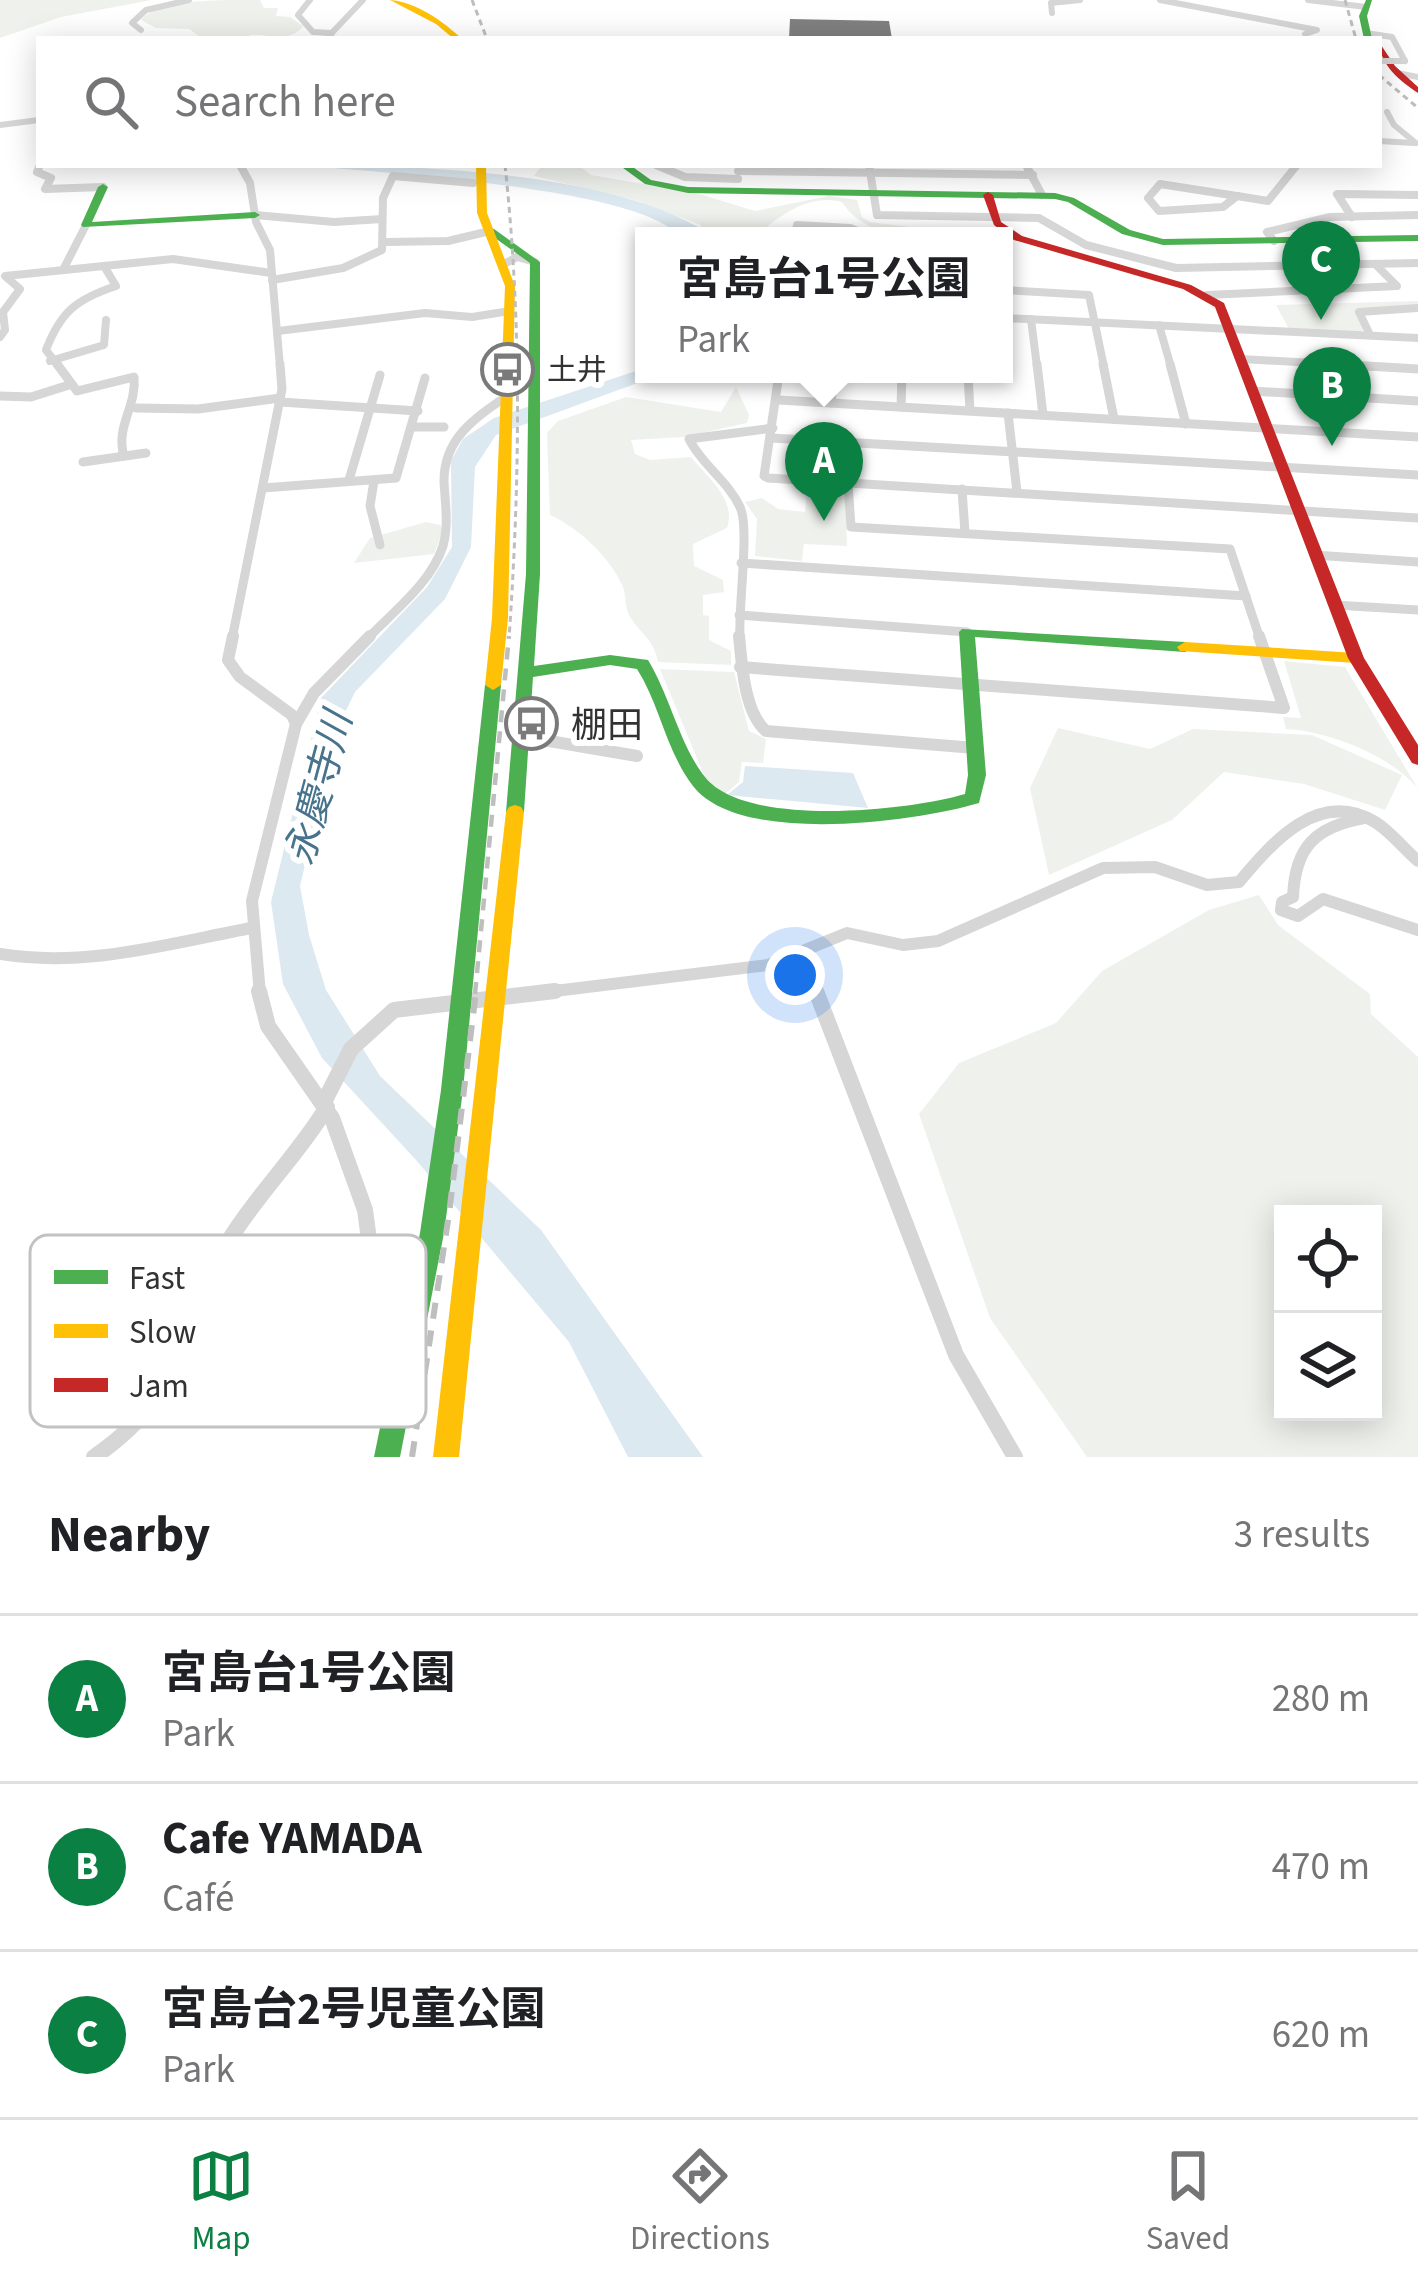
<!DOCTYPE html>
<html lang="en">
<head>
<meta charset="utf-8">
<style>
	:root { --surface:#fff; --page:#f6f6f6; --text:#202124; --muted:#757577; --line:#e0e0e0; --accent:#0b8043 }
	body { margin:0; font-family:"Source Sans 3","Noto Sans JP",sans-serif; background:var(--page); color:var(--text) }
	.controls { position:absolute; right:36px; bottom:36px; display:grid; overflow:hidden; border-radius:0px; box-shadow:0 6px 30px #0003 }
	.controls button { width:108px; height:108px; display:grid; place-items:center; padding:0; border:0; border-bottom:3px solid var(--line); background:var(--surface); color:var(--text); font:60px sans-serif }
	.you { position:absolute; left:795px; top:975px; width:42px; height:42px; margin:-30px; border:9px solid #fff; border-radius:50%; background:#1a73e8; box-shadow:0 0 0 18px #1a73e833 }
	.badge { display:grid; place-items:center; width:78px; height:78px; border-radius:50%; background:var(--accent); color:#fff; font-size:39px; font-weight:700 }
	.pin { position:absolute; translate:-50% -99px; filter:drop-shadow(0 3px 6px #0008) }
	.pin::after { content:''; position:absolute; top:63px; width:42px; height:36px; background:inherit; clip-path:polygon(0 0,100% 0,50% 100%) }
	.popup { position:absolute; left:635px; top:227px; width:378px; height:156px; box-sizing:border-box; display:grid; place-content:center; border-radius:0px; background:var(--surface); filter:drop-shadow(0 3px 9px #0005); font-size:39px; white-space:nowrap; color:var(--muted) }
	.popup b { font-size:45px; color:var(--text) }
	.popup::after { content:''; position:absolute; left:50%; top:100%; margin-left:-24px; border:24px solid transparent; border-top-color:var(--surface) }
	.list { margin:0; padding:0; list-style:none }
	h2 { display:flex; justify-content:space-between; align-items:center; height:156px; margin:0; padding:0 48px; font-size:51px }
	h2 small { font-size:39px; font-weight:400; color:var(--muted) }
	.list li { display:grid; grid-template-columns:78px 1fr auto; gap:36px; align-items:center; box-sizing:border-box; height:168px; padding:0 48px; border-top:3px solid var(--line) }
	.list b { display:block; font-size:45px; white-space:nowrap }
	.list p { margin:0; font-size:39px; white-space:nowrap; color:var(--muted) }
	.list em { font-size:39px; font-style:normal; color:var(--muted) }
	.icon { flex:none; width:66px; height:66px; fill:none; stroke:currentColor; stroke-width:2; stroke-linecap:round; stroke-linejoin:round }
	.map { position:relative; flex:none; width:1418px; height:1457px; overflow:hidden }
	.search { position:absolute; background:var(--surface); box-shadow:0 6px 30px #0003; left:36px; right:36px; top:36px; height:132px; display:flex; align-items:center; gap:30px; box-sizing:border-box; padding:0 42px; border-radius:0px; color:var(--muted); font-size:45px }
	.sheet { height:660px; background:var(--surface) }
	nav { display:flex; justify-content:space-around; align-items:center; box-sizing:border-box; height:168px; border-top:3px solid var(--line); background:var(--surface); font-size:33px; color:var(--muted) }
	nav a { display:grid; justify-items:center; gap:6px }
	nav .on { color:var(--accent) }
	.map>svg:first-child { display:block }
	.green { fill:#eff2ec; fill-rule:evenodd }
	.water { fill:#dde9f0 }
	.building { fill:#808080 }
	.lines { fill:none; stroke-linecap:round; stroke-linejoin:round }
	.street-far4 { stroke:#d6d6d6; stroke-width:6 }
	.street-far3 { stroke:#d6d6d6; stroke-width:8 }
	.street-far2 { stroke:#d6d6d6; stroke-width:9 }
	.street-far1 { stroke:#d6d6d6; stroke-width:12 }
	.street { stroke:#d6d6d6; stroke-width:16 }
	.fast { fill:#4caf50; fill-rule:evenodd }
	.slow { fill:#ffc107; fill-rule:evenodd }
	.jam { fill:#c62828; fill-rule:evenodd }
	.rail-far2 { stroke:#bebebe; stroke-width:3; stroke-dasharray:6 4.5; stroke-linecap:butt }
	.rail-far1 { stroke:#bebebe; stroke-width:4.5; stroke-dasharray:12 9; stroke-linecap:butt }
	.rail { stroke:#bebebe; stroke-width:6; stroke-dasharray:16 12; stroke-linecap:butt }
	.street-bridge { stroke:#d6d6d6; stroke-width:6 }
	.labels { text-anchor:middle; stroke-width:12; stroke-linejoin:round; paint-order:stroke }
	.far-poi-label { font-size:30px; fill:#323232; stroke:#fff; text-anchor:start }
	.poi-label { font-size:36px; fill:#323232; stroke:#fff; text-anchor:start }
	.water-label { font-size:39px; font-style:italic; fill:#47738d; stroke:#fff }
	.key { fill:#fff; stroke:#c2c2c2; stroke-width:3 }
	.key-label { font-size:33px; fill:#323232 }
</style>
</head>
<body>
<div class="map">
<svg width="1418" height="1457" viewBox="0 0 1418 1457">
	<rect width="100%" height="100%" fill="#fff"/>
	<!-- green -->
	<g class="green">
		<path d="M0 0H152L61 17 0 38Z"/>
		<path d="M225 0H260L264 8H278L276 16 290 17 303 26C290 44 268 33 249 35L253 39H203L189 29 156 28 141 20C158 0 199 2 225 0Z"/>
		<path d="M542 165H578L591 175 696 193 755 211 829 196 857 200 862 217 870 222 950 232C917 246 860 233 842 202 809 193 779 216 756 236H704L701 225 634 200 534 176Z"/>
		<path d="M1418 301V306L1355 311 1363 330 1358 333 1289 329 1276 305Z"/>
		<path d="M736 387 749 415 747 423 684 437 631 440 635 454 650 460 691 457C708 478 737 500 727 528L693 544 694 566 723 580 724 592 703 595V615L709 616V640L731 651V665L658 662C654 639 640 634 629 615 625 607 626 596 623 587 610 557 579 528 550 515L547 433 558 421 626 397 721 412Z"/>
		<path d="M808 484 845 486 847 546 804 544 802 561 755 556 757 519 745 502 762 498 778 509 805 512Z"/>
		<path d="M426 522 440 525 443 531 434 554 354 563 370 538Z"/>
		<path d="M1284 661 1345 667 1418 789C1392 756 1328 731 1286 729L1283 717 1301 718Z"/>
		<path d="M660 669 734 672 749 731 766 739 763 763 742 762 739 782 725 794 708 785Z"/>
		<path d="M1058 728 1150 749 1193 729 1312 735 1402 775 1385 810 1304 784 1224 772 1172 820 1049 875 1030 788Z"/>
		<path d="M1259 895 1278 925 1370 994 1371 1014 1418 1057V1457H1087L990 1318 919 1114 959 1063 1056 1023 1102 971 1209 910ZM1283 1214H1373V1412H1283Z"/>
	</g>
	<!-- water -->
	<g class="water">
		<path d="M299 165C411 165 600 171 698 227L699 236H679C639 187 370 172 299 165Z"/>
		<path d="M644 364V374H662L496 435 475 467 471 547 445 599 355 692 338 727 300 886 309 935 326 990 380 1076 541 1230 703 1457H628L569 1342 416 1160 322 1058 283 984 271 902 321 698 427 587 452 547 451 461 463 439 494 418 636 371Z"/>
		<path d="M745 766 853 773 868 808 727 795 743 782Z"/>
	</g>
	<!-- building -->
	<path class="building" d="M790 19 889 21 892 39H789Z"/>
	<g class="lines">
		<!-- street-far4 -->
		<g class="street-far4">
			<path d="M310 0 298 15 313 32 332 33"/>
			<path d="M1160 0 1317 30 1305 34"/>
			<path d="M1308 0 1366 7"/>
			<path d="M1052 13 1051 3 1080 0"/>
			<path d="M141 30 132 23 146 10 189 0"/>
			<path d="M1366 33 1392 37 1405 61"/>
			<path d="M327 38 363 0"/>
			<path d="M1397 73 1418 77"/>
			<path d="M1387 112 1394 125 1416 143"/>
			<path d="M0 125 39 120"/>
			<path d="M1379 141 1414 143"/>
		</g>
		<!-- street-far3 -->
		<g class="street-far3">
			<path d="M40 165 37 172 51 178 45 189 103 187"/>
			<path d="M240 165 250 183 256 222 270 250 280 367"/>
			<path d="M656 165 685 177 738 179"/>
			<path d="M869 165 877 215 1039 218 1086 245 1176 268 1418 263"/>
			<path d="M1026 165 1042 195"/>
			<path d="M738 171 1033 175"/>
			<path d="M1160 184 1237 196 1223 207 1159 211 1148 198Z"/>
			<path d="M1237 196 1268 201 1297 165"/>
			<path d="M255 215 334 222 382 219"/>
			<path d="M1352 217 1337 194 1418 195"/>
			<path d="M795 236 797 225 850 228 870 236"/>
			<path d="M1274 241 1267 232 1330 217 1418 215"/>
			<path d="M386 242 448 241 490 231"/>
			<path d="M504 264 517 257 535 262"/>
			<path d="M64 268 86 225"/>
			<path d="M272 280 343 268 382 250 383 198 393 176 473 183"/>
			<path d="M1004 290 1089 295 1104 367"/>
			<path d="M1207 295 1397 286 1375 264"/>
			<path d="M1004 318 1418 338"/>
			<path d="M1031 319 1037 367"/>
			<path d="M1159 325 1171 367"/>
			<path d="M278 331 425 313 472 317 510 311"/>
			<path d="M1370 335 1359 312 1418 308"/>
			<path d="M0 337 5 330 3 312 20 289 5 276 173 259 271 273"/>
			<path d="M1241 359 1386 367"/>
			<path d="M50 361 104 345 106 320"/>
			<path d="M59 367 46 350C61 311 77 299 116 286L104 266"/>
		</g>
		<!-- street-far2 -->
		<g class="street-far2">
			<path d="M57 364 77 391 134 377C137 406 115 427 124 456"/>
			<path d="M1037 364 1043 415"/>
			<path d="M1103 364 1114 419"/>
			<path d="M1170 364 1186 424"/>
			<path d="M1333 364 1418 369"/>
			<path d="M779 374 764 476 768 478 1418 518"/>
			<path d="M968 374 970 411"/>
			<path d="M1253 391 1418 401"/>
			<path d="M0 396 31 397 69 385"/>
			<path d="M778 400 1418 437"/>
			<path d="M280 402 418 411"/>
			<path d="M831 403 834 374"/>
			<path d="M901 407 902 374"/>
			<path d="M136 408 198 409 280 398"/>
			<path d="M1008 413 1017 492"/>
			<path d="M414 427H444"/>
			<path d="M771 438 1418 475"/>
			<path d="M83 462 146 453"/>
			<path d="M349 480 380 375"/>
			<path d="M374 481 370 506 380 545"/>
			<path d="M848 483 851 527 1230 549 1260 639"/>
			<path d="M263 488 396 478 425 378"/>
			<path d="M962 489 965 533"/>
			<path d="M1314 555 1418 562"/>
			<path d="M741 563 1246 596"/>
			<path d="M1335 605 1418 610"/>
			<path d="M739 615 967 632"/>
			<path d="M232 639 282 389 280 364"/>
			<path d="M367 639C394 611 431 583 443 546 449 524 445 503 444 481 444 438 475 418 507 396"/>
			<path d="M740 639C738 606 750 528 740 507 728 481 702 465 689 439L773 428"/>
		</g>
		<!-- street-far1 -->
		<g class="street-far1">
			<path d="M233 636 228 660 240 677 292 715 296 724 252 901 260 994"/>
			<path d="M739 636C742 664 744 712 766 731L975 748"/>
			<path d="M740 667 1284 708 1259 636"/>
			<path d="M296 724 314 693 370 636"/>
			<path d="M520 736 637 756"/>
			<path d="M1364 818C1315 827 1295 847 1293 897L1282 902 1281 910 1298 916 1323 899 1418 930"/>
			<path d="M0 954C85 968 167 944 251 928"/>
			<path d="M802 955 817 994"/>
			<path d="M530 994 768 965 847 933 903 945 938 941 1103 868 1155 867 1207 885 1239 882C1272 843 1318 788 1375 822 1390 831 1404 849 1418 861"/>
		</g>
		<!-- street -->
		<g class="street">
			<path d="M259 991 268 1026 332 1118 365 1210 376 1291 375 1336 385 1355 402 1370"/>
			<path d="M816 991 956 1355 1015 1457"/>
			<path d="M324 1102 351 1049 394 1010 555 991"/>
			<path d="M94 1457C192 1390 174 1331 228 1242 257 1194 298 1155 327 1107"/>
		</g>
		<!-- fast -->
		<g class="fast">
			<path d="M1366 0H1372L1367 16 1372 39H1364L1359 16Z"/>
			<path d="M619 165H630L651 180 688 187 1055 193 1074 198 1130 230 1163 239 1418 235V241L1163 245 1122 234 1068 202 1055 199 688 193 645 184Z"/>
			<path d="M103 184 108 187 92 222 255 212 260 215 255 218 83 227 81 225 98 187Z"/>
			<path d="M488 229H494L540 262V574L534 666 610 655 648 660C670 696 680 746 705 777 745 828 908 811 965 794L968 775 959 632 962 629 1185 642 1193 647 1185 652 975 637 986 775 979 803C915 822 739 846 693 786 666 751 660 705 637 669L610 665 533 677 524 812 521 817H509L506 812 526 574 530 263 488 233Z"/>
			<path d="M493 680 501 685 463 1090 444 1233 400 1457H374L420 1233 441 1090 485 685Z"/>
		</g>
		<!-- slow -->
		<g class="slow">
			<path d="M390 0C416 2 443 21 462 39H454L436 24Z"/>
			<path d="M476 165H486L487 213 515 286 508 618 501 685 493 690 485 685 492 618 505 286 477 213Z"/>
			<path d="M1185 642 1356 653 1364 658 1356 663 1180 651 1177 647Z"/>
			<path d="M515 805 521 807 524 812 459 1457H433L506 812 509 807Z"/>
		</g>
		<!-- jam -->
		<g class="jam">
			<path d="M1379 42 1395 66 1418 87V93C1400 81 1380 65 1379 42Z"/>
			<path d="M988 192 993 195 1001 222 1022 236 1191 285 1224 303 1364 658 1418 745V765L1412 763 1348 658 1215 307 1183 289 1014 240 994 225 983 195Z"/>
		</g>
		<!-- rail-far2 -->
		<g class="rail-far2">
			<path d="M472 0 487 39"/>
			<path d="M1345 0 1356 39"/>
			<path d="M1379 75 1418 108"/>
			<path d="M505 165C522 323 520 480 509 639"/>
		</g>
		<!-- rail-far1 -->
		<path class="rail-far1" d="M475 994 509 636"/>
		<!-- rail -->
		<path class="rail" d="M412 1457 449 1214 476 991"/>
		<!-- street-bridge -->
		<path class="street-bridge" d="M1379 61H1405"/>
	</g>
	<!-- icons -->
	<defs>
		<symbol id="bus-ring" viewBox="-11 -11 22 22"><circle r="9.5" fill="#fff" stroke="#7a7a7a" stroke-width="1.5"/><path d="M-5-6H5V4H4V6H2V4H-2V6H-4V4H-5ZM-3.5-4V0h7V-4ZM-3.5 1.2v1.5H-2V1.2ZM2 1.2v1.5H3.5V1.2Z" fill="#7a7a7a"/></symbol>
	</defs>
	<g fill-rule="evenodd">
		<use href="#bus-ring" x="478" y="340" width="59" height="59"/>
		<use href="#bus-ring" x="502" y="694" width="59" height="59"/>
	</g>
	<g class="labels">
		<!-- far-poi labels -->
		<g class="far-poi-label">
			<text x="547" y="380">土井</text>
		</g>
		<!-- poi labels -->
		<g class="poi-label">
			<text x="571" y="737">棚田</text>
		</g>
		<!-- water labels -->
		<g class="water-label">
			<text transform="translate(318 788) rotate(-75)" y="14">永慶寺川</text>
		</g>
	</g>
	<!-- legend -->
	<rect x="30" y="1235" width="396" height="192" rx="18" class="key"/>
	<rect x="54" y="1270" width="54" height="14" fill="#4caf50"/>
	<rect x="54" y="1324" width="54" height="14" fill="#ffc107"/>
	<rect x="54" y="1378" width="54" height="14" fill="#c62828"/>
	<g class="key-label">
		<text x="129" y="1289">Fast</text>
		<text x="129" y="1343">Slow</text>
		<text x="129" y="1397">Jam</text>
	</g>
</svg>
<div class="controls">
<button><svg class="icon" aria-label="locate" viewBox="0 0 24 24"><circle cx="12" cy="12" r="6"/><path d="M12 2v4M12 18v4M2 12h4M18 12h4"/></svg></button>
<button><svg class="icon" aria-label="layers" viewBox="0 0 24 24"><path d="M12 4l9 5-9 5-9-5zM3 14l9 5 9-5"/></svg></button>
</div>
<div class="you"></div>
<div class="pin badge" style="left:824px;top:521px">A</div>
<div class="popup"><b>宮島台1号公園</b>Park</div>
<div class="pin badge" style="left:1332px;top:446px">B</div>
<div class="pin badge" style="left:1321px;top:320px">C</div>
<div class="search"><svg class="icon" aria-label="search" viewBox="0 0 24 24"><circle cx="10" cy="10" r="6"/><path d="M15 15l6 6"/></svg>Search here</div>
</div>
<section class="sheet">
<h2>Nearby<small>3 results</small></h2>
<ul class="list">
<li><span class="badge">A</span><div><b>宮島台1号公園</b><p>Park</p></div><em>280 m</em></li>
<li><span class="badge">B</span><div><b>Cafe YAMADA</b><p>Café</p></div><em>470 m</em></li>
<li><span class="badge">C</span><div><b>宮島台2号児童公園</b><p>Park</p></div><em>620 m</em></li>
</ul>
</section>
<nav>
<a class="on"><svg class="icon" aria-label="map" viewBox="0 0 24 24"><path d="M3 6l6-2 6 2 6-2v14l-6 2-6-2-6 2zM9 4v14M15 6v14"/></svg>Map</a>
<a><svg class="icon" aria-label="directions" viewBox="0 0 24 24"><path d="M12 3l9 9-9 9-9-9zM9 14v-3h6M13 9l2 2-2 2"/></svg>Directions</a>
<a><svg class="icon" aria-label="saved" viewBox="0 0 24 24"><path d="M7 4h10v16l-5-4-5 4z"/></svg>Saved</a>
</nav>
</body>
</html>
